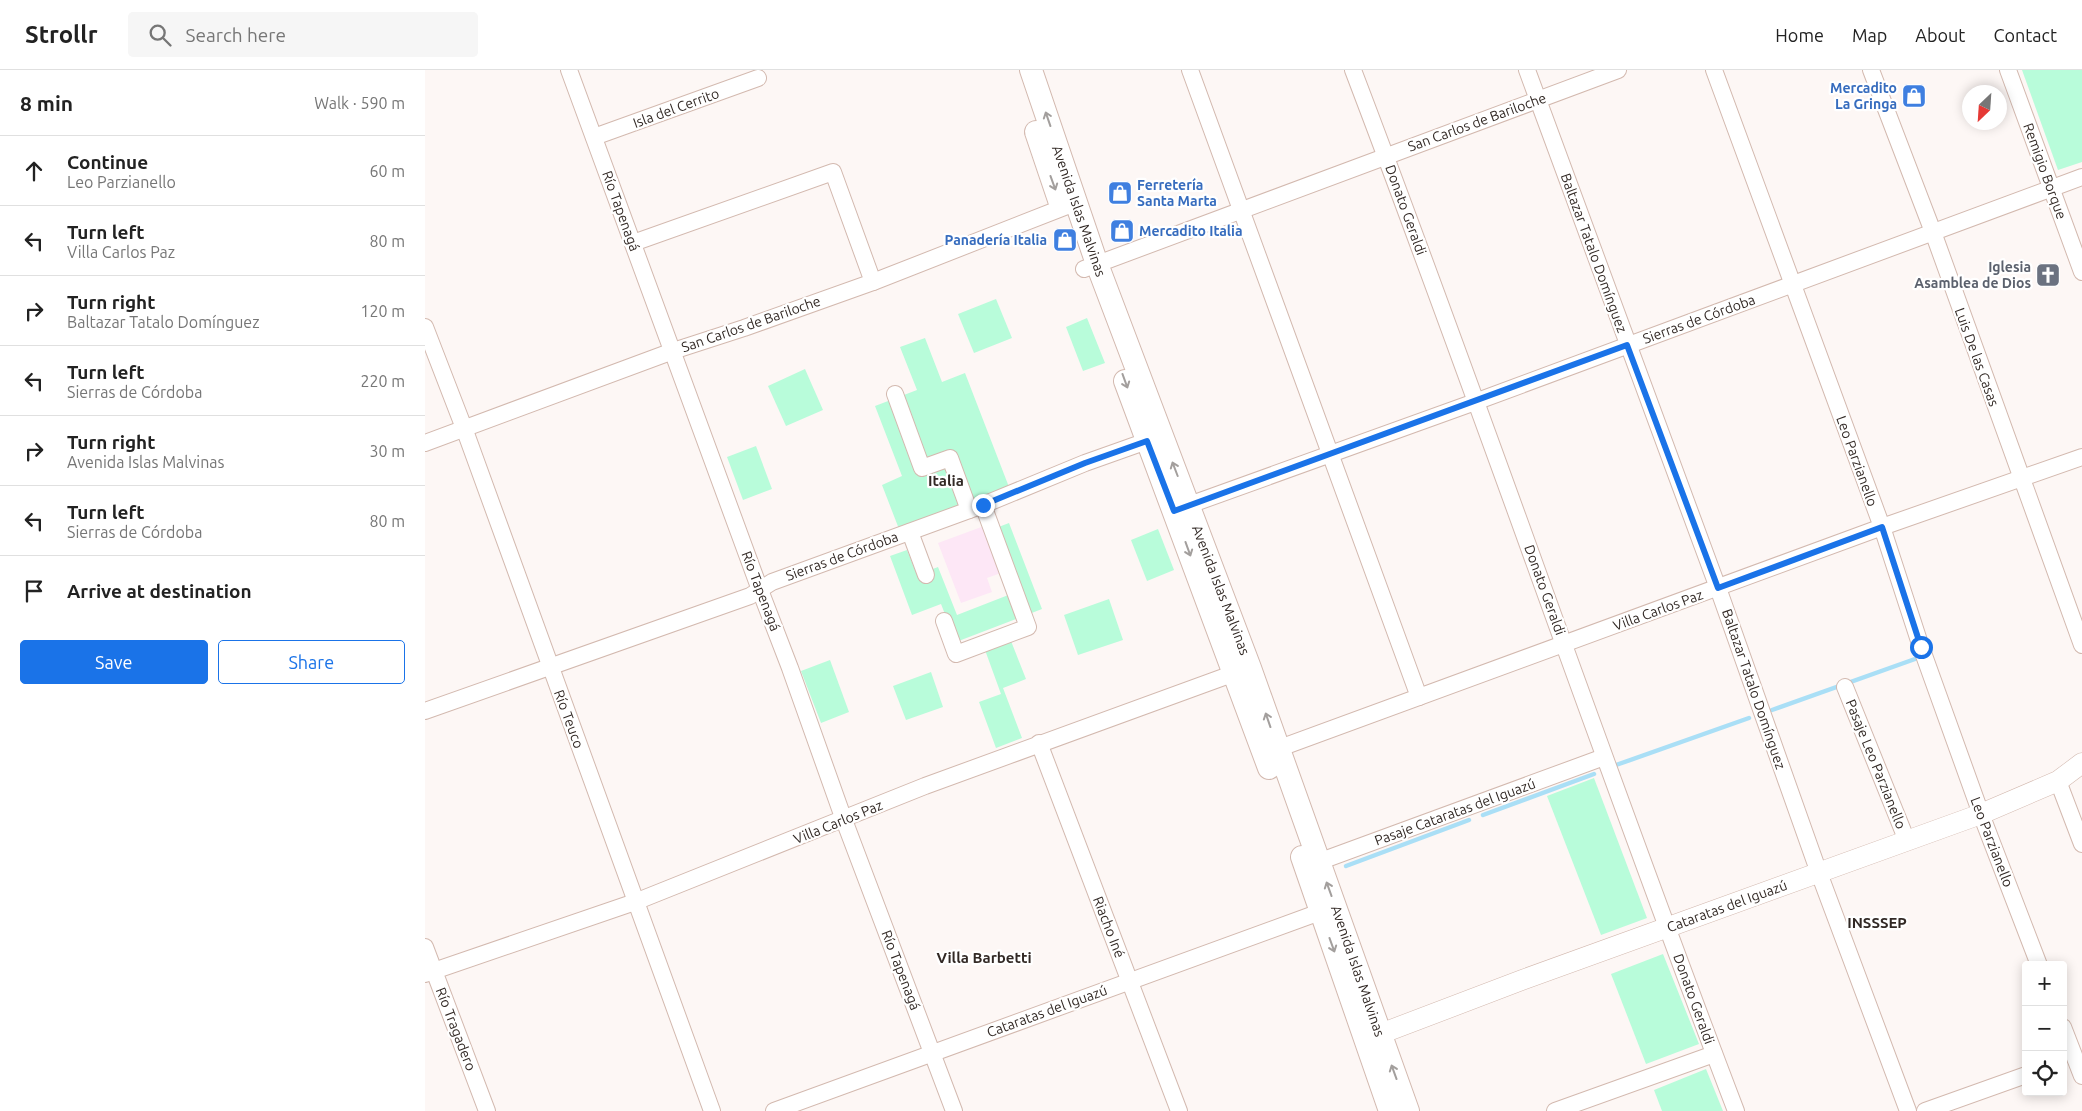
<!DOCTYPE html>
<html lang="en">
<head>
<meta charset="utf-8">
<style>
	:root { --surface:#fff; --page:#f6f6f6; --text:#222; --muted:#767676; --line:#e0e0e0; --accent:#1a73e8 }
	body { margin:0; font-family:Ubuntu,sans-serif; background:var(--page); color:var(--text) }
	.controls { position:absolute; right:15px; bottom:15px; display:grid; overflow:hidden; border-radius:5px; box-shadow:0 2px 12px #0003 }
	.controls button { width:45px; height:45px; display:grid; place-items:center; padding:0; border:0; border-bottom:1px solid var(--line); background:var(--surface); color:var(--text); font:25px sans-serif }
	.compass { position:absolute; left:1537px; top:15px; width:45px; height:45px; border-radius:50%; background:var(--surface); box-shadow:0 2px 12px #0003; rotate:205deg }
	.stop { position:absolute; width:15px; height:15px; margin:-11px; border:4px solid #1a73e8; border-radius:50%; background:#fff }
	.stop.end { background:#1a73e8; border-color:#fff; box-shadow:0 1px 5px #0008 }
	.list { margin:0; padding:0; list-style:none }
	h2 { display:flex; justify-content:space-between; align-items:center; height:65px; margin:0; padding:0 20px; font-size:21px }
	h2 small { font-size:16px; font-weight:400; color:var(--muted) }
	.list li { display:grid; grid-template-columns:32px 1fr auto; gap:15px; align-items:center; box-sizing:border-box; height:70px; padding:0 20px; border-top:1px solid var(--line) }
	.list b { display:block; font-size:19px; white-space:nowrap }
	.list p { margin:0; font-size:16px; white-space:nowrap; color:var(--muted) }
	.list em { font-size:16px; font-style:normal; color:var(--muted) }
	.actions { display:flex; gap:10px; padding:15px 20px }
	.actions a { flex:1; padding:11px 0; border:1px solid var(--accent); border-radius:5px; text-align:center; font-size:18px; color:var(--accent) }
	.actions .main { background:var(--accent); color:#fff }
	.icon { flex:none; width:28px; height:28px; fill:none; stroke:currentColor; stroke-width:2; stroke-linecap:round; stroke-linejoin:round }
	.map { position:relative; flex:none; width:1657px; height:1041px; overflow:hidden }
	header { display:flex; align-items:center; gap:30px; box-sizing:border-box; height:70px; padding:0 25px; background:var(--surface); border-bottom:1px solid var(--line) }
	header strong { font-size:24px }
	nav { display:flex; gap:28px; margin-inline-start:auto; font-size:18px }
	.search { width:350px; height:45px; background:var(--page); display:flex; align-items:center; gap:12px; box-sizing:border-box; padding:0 18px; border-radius:5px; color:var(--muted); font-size:19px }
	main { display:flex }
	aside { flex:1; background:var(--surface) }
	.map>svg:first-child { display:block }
	.education { fill:#fde7f6 }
	.green { fill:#b8fcda }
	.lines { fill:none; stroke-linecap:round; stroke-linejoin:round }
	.stream { stroke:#aadff6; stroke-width:4.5 }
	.minor-casing { stroke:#d3b9af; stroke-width:18 }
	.tertiary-casing { stroke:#d3b9af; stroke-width:21 }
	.secondary-casing { stroke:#d3b9af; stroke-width:24 }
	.minor { stroke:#fff; stroke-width:16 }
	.tertiary { stroke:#fff; stroke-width:20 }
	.secondary { stroke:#fff; stroke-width:22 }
	.oneway { stroke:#a39f9d }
	.route { stroke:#1a73e8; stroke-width:6 }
	.labels { text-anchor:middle; stroke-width:4.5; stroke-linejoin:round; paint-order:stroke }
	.shop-label { font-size:14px; font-weight:bold; fill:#366cbe; stroke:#fff; text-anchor:end }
	.street-label { font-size:14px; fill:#322925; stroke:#fff }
	.worship-label { font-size:14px; font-weight:bold; fill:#5b616d; stroke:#fff; text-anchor:end }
	.neighbourhood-label { font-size:15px; font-weight:bold; fill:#322925; stroke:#fff }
</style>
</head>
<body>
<header>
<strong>Strollr</strong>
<div class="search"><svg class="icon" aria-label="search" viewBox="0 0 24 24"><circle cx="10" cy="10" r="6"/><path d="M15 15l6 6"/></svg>Search here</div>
<nav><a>Home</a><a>Map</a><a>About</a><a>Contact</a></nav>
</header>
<main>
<aside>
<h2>8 min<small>Walk · 590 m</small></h2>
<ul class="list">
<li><svg class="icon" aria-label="ahead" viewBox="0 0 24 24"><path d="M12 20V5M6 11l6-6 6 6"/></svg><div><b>Continue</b><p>Leo Parzianello</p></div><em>60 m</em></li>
<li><svg class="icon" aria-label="left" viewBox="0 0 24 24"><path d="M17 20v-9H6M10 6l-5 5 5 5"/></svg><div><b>Turn left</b><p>Villa Carlos Paz</p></div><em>80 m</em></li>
<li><svg class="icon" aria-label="right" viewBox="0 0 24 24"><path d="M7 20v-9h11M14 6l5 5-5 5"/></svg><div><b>Turn right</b><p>Baltazar Tatalo Domínguez</p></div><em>120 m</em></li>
<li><svg class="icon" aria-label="left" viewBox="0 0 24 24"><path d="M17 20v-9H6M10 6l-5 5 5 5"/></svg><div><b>Turn left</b><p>Sierras de Córdoba</p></div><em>220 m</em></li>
<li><svg class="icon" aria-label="right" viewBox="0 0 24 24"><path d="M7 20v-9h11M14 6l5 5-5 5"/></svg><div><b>Turn right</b><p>Avenida Islas Malvinas</p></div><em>30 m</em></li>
<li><svg class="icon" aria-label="left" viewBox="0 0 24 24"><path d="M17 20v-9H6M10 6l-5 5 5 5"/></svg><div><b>Turn left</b><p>Sierras de Córdoba</p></div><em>80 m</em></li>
<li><svg class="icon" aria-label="arrive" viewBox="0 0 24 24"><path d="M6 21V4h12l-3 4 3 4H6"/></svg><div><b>Arrive at destination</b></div></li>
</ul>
<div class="actions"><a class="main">Save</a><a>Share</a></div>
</aside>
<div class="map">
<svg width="1657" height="1041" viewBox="0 0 1657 1041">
	<rect width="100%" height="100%" fill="#fdf7f5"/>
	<!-- education -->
	<path class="education" d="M559 456 576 503 562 508 567 522 536 533 513 473Z"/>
	<!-- green -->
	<g class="green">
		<path d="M1597 0H1657V92L1633 100Z"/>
		<path d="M571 229 587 268 549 283 533 244Z"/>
		<path d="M662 248 680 293 658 301 641 257Z"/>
		<path d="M500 268 517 312 540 303 584 417 474 459 457 415 477 406 450 336 492 320 475 277Z"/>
		<path d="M380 299 398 340 361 356 343 316Z"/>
		<path d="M331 376 347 419 318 430 302 387Z"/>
		<path d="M584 453 617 539 531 572 516 534 487 545 465 486 482 480 492 505 513 497 532 545 596 520 571 458Z"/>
		<path d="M733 459 749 500 722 511 706 470Z"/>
		<path d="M684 529 698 570 653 585 639 545Z"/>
		<path d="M586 571 601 609 578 618 597 668 571 678 554 632 576 624 560 580Z"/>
		<path d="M405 590 424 642 396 653 376 601Z"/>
		<path d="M506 602 518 637 481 650 468 616Z"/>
		<path d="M1169 708 1222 848 1176 865 1122 726Z"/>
		<path d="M1238 884 1274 974 1221 994 1186 904Z"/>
		<path d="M1281 999 1298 1041H1237L1229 1020Z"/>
	</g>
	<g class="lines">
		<!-- stream -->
		<g class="stream">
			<path d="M1347 640 1490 589"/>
			<path d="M1191 695 1324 648"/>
			<path d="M1058 745 1169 704"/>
			<path d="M921 796 1044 750"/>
		</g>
		<defs>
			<g id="minor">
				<path d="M144 0 335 520 365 598 419 750 529 1041"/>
				<path d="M765 0 994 627"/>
				<path d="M928 0C1060 346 1179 696 1311 1041"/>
				<path d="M1102 0 1293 518 1394 803 1483 1041"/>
				<path d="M1289 0 1457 457 1496 577 1556 744 1614 895"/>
				<path d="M1446 0 1508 162 1657 575"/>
				<path d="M1583 0 1657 202"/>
				<path d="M169 67 333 8"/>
				<path d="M208 173 408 102 448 212"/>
				<path d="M659 199 1193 0"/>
				<path d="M0 257 39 358 287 1041"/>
				<path d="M470 324 497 398 525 388 544 440"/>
				<path d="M0 373 248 281 319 258 448 212 647 134"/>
				<path d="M753 439 1050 332 1657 107"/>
				<path d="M485 462 501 505"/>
				<path d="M519 551 531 584 603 557 558 435"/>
				<path d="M1420 617 1482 771"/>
				<path d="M0 641 325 526 347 512 558 435 660 393 722 371"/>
				<path d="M614 673 754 1041"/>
				<path d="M844 682 1457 457 1657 387"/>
				<path d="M1633 711 1657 774"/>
				<path d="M885 795 1179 687"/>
				<path d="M0 877 62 1041"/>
				<path d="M0 904 210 832 500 716 818 600"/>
				<path d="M1638 957 1657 1006"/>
				<path d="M349 1041 895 842"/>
				<path d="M1130 1041 1289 984"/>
				<path d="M1500 1041 1601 1005"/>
			</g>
			<path id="tertiary" d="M942 969 1097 910 1556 744 1633 711 1657 693"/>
			<g id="secondary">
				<path d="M606 0 672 194 825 598 983 1041"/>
				<path d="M611 62 635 133"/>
				<path d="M700 311 844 698"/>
				<path d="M877 787 965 1041"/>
			</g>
		</defs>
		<!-- minor casing -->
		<use href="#minor" class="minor-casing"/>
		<!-- tertiary casing -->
		<use href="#tertiary" class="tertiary-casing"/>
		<!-- secondary casing -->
		<use href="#secondary" class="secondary-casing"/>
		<!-- minor -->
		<use href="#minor" class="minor"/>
		<!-- tertiary -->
		<use href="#tertiary" class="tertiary"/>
		<!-- secondary -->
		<use href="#secondary" class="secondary"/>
	</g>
	<!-- one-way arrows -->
	<defs><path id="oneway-shaft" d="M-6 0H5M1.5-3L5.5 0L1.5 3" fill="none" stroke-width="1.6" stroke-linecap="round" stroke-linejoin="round" transform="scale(1.25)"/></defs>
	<g class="oneway">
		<use href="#oneway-shaft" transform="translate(623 49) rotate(-109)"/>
		<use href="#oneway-shaft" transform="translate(628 113) rotate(70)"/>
		<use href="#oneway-shaft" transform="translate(700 311) rotate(70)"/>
		<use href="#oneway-shaft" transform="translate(750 399) rotate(-111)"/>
		<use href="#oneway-shaft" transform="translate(763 479) rotate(70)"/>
		<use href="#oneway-shaft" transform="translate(843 650) rotate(-109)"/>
		<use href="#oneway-shaft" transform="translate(904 819) rotate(-110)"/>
		<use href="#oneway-shaft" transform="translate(907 875) rotate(70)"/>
		<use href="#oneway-shaft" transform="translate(969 1002) rotate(-110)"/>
	</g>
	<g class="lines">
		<!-- route -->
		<path class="route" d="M558 435 660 393 722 371 749 441 1202 275 1293 518 1457 457 1496 577"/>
	</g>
	<!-- icons -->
	<defs>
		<symbol id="shop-square" viewBox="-11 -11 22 22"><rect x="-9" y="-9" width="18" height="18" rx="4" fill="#3f7fe0" stroke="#fff"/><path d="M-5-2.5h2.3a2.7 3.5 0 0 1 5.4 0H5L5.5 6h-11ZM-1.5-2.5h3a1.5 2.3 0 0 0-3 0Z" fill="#fff"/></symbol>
		<symbol id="church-square" viewBox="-11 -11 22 22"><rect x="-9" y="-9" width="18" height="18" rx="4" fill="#6b7280" stroke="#fff"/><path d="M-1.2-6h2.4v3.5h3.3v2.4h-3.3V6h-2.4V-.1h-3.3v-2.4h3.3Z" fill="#fff"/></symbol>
	</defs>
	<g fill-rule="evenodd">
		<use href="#shop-square" x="1475" y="12" width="28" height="28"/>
		<use href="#shop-square" x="681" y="109" width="28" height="28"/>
		<use href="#shop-square" x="683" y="147" width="28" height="28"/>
		<use href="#shop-square" x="626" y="156" width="28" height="28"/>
		<use href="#church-square" x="1609" y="191" width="28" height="28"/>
	</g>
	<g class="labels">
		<!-- shop labels -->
		<g class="shop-label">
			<text x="1472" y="23">Mercadito<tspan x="1472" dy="16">La Gringa</tspan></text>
			<text x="712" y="120" text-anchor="start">Ferretería<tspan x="712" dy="16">Santa Marta</tspan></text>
			<text x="714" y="166" text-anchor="start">Mercadito Italia</text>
			<text x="622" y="175">Panadería Italia</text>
		</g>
		<!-- street labels -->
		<g class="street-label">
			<text transform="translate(251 38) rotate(-20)" y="5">Isla del Cerrito</text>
			<text transform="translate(1052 52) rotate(-20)" y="5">San Carlos de Bariloche</text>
			<text transform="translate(1620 101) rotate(70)" y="5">Remigio Borque</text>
			<text transform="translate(981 140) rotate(70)" y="5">Donato Geraldi</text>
			<text transform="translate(196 141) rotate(70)" y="5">Río Tapenagá</text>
			<text transform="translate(654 141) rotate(71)" y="5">Avenida Islas Malvinas</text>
			<text transform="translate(1169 183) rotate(70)" y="5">Baltazar Tatalo Domínguez</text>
			<text transform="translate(1274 249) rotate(-20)" y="5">Sierras de Córdoba</text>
			<text transform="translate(326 254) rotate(-19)" y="5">San Carlos de Bariloche</text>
			<text transform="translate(1552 287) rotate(70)" y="5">Luis De las Casas</text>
			<text transform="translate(1432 391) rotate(70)" y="5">Leo Parzianello</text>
			<text transform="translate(417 486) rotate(-20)" y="5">Sierras de Córdoba</text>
			<text transform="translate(796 520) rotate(69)" y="5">Avenida Islas Malvinas</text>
			<text transform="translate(1120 520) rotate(70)" y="5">Donato Geraldi</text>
			<text transform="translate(336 521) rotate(69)" y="5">Río Tapenagá</text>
			<text transform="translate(1233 540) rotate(-20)" y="5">Villa Carlos Paz</text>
			<text transform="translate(1329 619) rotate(71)" y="5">Baltazar Tatalo Domínguez</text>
			<text transform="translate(144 649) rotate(70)" y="5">Río Teuco</text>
			<text transform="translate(1451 694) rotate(68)" y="5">Pasaje Leo Parzianello</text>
			<text transform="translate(1030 742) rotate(-20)" y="5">Pasaje Cataratas del Iguazú</text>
			<text transform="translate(413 752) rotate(-22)" y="5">Villa Carlos Paz</text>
			<text transform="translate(1567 772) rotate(69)" y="5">Leo Parzianello</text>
			<text transform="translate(1302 836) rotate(-20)" y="5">Cataratas del Iguazú</text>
			<text transform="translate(684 857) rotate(69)" y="5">Riacho Iné</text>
			<text transform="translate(476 900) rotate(69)" y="5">Río Tapenagá</text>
			<text transform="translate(933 901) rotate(71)" y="5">Avenida Islas Malvinas</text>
			<text transform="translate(1269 929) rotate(70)" y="5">Donato Geraldi</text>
			<text transform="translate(622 941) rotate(-20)" y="5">Cataratas del Iguazú</text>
			<text transform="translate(31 959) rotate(69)" y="5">Río Tragadero</text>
		</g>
		<!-- worship labels -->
		<g class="worship-label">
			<text x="1606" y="202">Iglesia<tspan x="1606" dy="16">Asamblea de Dios</tspan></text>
		</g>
		<!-- neighbourhood labels -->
		<g class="neighbourhood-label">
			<text x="521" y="416">Italia</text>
			<text x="1452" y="858">INSSSEP</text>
			<text x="559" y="893">Villa Barbetti</text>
		</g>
	</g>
</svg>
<div class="controls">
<button>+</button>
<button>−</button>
<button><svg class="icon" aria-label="locate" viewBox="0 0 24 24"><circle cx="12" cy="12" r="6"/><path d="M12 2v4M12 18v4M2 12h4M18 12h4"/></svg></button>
</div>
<svg class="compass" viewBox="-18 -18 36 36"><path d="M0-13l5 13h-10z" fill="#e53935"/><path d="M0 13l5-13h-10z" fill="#767676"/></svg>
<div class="stop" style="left:1496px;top:577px"></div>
<div class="stop end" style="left:558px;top:435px"></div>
</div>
</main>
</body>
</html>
